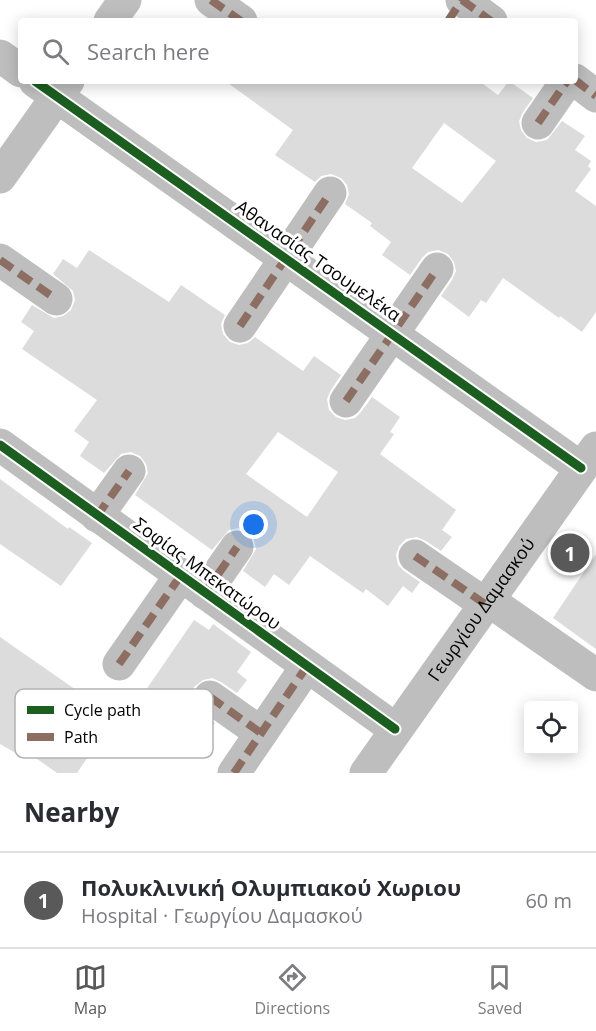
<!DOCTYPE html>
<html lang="en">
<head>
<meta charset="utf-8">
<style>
	:root { --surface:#fff; --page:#f7f7f7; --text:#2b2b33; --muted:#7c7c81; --line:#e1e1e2; --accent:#595959 }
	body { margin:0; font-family:"Open Sans",sans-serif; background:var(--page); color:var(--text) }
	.controls { position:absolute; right:18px; bottom:18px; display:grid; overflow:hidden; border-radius:6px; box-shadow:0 3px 15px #0003 }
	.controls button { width:54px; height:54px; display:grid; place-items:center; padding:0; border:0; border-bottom:2px solid var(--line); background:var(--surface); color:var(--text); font:30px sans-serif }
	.you { position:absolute; left:254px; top:525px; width:21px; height:21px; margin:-15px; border:4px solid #fff; border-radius:50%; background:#1a73e8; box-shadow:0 0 0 9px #1a73e833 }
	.badge { display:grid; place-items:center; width:39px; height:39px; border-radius:50%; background:var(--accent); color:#fff; font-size:20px; font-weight:700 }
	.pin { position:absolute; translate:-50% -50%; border:3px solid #fff; box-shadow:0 2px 6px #0006 }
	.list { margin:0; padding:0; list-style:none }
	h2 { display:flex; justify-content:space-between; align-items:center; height:78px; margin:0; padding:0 24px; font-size:26px }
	h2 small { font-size:20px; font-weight:400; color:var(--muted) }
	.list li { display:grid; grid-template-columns:39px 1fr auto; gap:18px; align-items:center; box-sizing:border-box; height:96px; padding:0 24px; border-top:2px solid var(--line) }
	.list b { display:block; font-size:22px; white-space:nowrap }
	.list p { margin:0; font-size:20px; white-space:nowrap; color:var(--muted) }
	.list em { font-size:20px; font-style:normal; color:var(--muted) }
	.icon { flex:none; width:33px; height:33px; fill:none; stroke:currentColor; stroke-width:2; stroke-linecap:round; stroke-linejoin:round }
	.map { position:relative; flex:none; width:596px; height:773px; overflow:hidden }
	.search { position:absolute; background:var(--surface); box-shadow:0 3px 15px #0003; left:18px; right:18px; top:18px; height:66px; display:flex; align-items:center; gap:15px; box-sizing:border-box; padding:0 21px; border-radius:6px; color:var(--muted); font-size:22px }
	.sheet { height:174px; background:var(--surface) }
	nav { display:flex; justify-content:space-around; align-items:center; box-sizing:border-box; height:84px; border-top:2px solid var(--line); background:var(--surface); font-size:16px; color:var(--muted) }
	nav a { display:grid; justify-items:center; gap:3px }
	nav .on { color:var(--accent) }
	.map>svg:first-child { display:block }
	.building { fill:#dcdcdc; fill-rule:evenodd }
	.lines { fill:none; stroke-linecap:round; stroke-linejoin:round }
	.minor { stroke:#bebebe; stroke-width:33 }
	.quiet { stroke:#8d6e63; stroke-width:8; stroke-dasharray:15 8; stroke-linecap:butt }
	.cycleway-casing { stroke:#fff; stroke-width:13 }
	.cycleway { stroke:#1b5e20; stroke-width:9 }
	.labels { text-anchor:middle; stroke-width:6; stroke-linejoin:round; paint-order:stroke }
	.street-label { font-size:18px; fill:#000; stroke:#fff }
	.key { fill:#fff; stroke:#b2b2b2; stroke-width:1.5 }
	.key-label { font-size:16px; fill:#000 }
</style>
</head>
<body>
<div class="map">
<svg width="596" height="773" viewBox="0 0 596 773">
	<rect width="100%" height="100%" fill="#fff"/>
	<!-- building -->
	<g class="building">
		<path d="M225 81H479L498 95 509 81 533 98 523 112 519 121 521 130 527 138 536 142 547 140 562 121 585 136 575 150 591 161 588 166 591 169 575 191 596 206V312L582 332 560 316 559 318 503 278 486 303 481 300 469 317 441 296 452 280 456 271 454 262 448 254 438 250 428 252 422 258 410 275 382 255 391 242 370 226 372 223 345 204 349 194 347 185 341 178 331 174 321 176 315 182 275 155 293 130ZM444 123 496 161 462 203 412 168Z"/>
		<path d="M89 250 169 302 181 285 225 315 221 324 223 334 230 342 239 345 248 343 255 337 303 371 314 356 341 375 331 390 327 399 329 410 336 417 345 420 355 418 361 412 372 397 400 417 390 432 394 434 380 454 456 510 442 530 452 537 441 551 426 541 417 537 406 539 399 546 396 555 398 565 404 571 420 582 412 593 403 586 388 606 366 589 363 593 310 556 289 585 274 574 265 587 243 571 256 549 254 540 248 532 239 528 229 530 212 550 135 495 148 473 146 464 140 456 131 452 121 454 104 473 80 456 89 442 74 431 97 400 22 349 34 331 21 322 32 305 54 318 63 316 71 310 75 300 73 291 53 274 63 259 77 268ZM278 432 338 472 307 517 246 474Z"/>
		<path d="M0 479 68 529 69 527 92 543 61 586 0 544Z"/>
		<path d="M596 554V649L553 618Z"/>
		<path d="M194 620 209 630 213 624 251 652 237 672 247 680 237 693 221 682 212 678 203 680 194 687 191 696 193 705 199 712 215 723 206 736 197 730 183 749 160 733 158 736 128 716Z"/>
		<path d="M0 637 115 717 77 773H57L23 749 19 755 0 744Z"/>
	</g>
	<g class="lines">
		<!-- minor -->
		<g class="minor">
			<path d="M211 0 241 21"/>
			<path d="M462 0 491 21"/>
			<path d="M110 21 125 0"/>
			<path d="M0 56 21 71"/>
			<path d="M575 80 596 96"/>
			<path d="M35 81 581 468"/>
			<path d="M538 123 567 81"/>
			<path d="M0 177 68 81"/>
			<path d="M0 260 56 299"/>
			<path d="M240 326 330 193"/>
			<path d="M346 401 437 269"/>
			<path d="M0 445 395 729"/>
			<path d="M97 516 129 471"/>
			<path d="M415 556 485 604"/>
			<path d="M205 593 237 547"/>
			<path d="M488 600 596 675"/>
			<path d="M119 664 181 575"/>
			<path d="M210 697 261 733"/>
			<path d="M234 773 307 666"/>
			<path id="s1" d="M366 773 596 448"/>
		</g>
		<!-- quiet -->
		<g class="quiet">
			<path d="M211 0 241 21"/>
			<path d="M462 0 491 21"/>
			<path d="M448 21 462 0"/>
			<path d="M575 80 596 96"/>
			<path d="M538 123 567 81"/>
			<path d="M0 260 56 299"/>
			<path d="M240 326 330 193"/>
			<path d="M346 401 437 269"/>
			<path d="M97 516 129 471"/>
			<path d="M415 556 485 604"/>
			<path d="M205 593 237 547"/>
			<path d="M119 664 181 575"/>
			<path d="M210 697 261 733"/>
			<path d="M234 773 307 666"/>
		</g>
		<defs>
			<g id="cycleway">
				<path d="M35 81 581 468"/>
				<path d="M0 445 395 729"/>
			</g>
		</defs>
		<!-- cycleway casing -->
		<use href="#cycleway" class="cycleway-casing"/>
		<!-- cycleway -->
		<use href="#cycleway" class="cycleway"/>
	</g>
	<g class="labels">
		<!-- street labels -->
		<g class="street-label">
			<text transform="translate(318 261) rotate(35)" y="6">Αθανασίας Τσουμελέκα</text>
			<text transform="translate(207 574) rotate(36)" y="6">Σοφίας Μπεκατώρου</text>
			<text dy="6" stroke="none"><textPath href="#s1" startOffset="200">Γεωργίου Δαμασκού</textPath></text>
		</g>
	</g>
	<!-- legend -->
	<rect x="15" y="689" width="198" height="69" rx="9" class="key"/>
	<rect x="27" y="706" width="27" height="8" fill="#1b5e20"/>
	<rect x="27" y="733" width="27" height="8" fill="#8d6e63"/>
	<g class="key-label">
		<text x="64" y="716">Cycle path</text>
		<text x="64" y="743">Path</text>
	</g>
</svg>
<div class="controls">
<button><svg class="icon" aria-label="locate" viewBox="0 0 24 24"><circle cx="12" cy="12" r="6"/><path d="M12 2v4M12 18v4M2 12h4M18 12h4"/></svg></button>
</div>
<div class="you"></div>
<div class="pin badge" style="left:570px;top:553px">1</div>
<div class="search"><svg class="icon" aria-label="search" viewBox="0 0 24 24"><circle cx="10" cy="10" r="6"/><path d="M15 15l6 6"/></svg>Search here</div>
</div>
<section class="sheet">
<h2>Nearby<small></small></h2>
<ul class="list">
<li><span class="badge">1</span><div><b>Πολυκλινική Ολυμπιακού Χωριου</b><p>Hospital · Γεωργίου Δαμασκού</p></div><em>60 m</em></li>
</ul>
</section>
<nav>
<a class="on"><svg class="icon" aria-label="map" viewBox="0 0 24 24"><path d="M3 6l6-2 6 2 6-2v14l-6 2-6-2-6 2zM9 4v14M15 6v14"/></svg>Map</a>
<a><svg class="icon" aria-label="directions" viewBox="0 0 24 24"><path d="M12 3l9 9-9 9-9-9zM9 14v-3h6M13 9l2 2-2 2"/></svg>Directions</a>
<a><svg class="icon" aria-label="saved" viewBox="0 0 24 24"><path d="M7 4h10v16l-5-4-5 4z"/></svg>Saved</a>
</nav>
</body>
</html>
